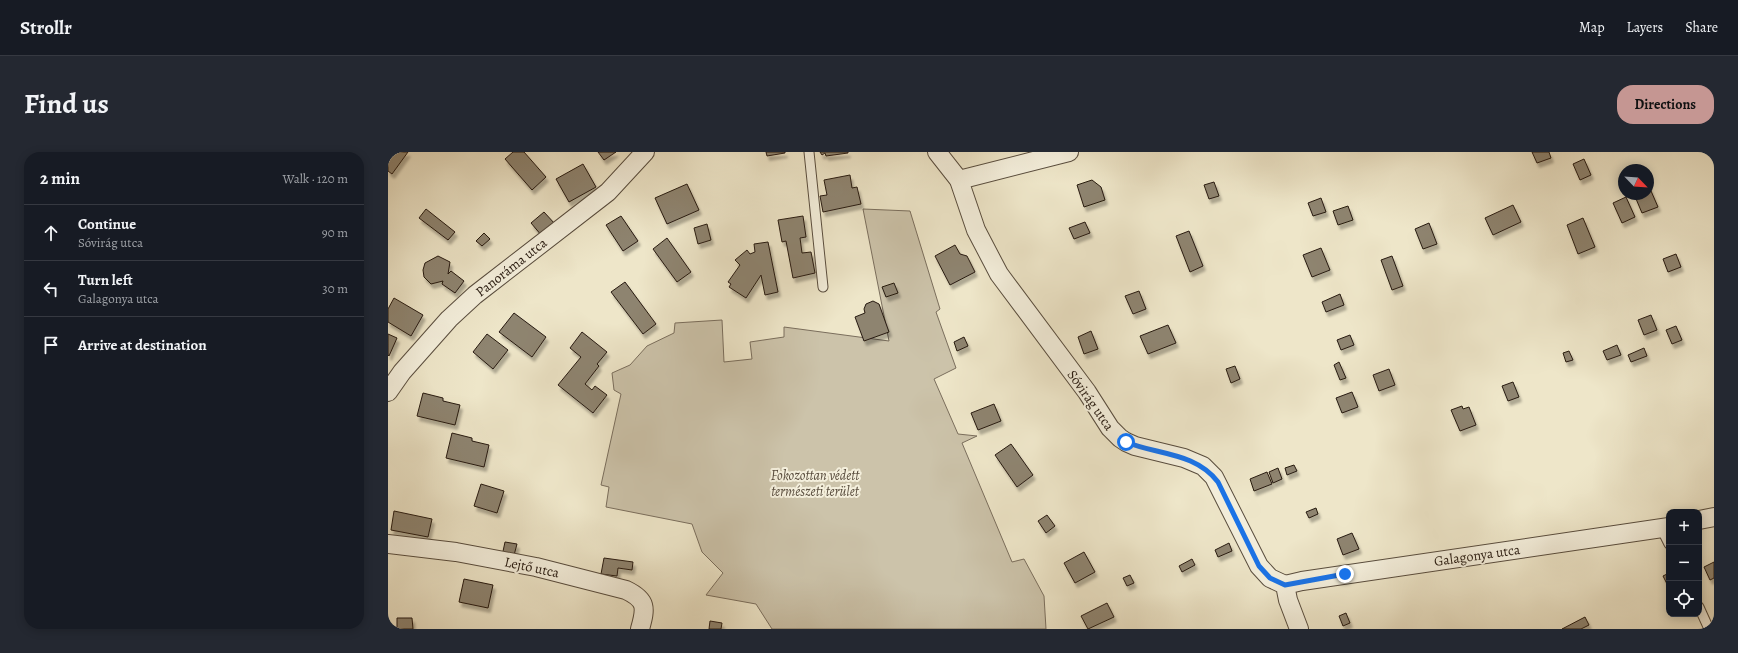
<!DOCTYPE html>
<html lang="en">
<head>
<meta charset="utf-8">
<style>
	:root { --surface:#171b24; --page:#242831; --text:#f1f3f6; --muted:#9ea1a6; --line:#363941; --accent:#c59692 }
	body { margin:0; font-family:Alegreya,serif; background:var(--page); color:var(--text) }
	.controls { position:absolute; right:12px; bottom:12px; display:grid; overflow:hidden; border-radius:8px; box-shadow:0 2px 10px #0003 }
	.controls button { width:36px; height:36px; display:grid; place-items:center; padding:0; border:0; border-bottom:1px solid var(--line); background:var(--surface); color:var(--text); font:20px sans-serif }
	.compass { position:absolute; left:1230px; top:12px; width:36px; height:36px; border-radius:50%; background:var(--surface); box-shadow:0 2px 10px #0003; rotate:115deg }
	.stop { position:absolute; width:12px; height:12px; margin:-9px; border:3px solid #1a73e8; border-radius:50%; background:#fff }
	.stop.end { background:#1a73e8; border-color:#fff; box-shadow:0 1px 4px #0008 }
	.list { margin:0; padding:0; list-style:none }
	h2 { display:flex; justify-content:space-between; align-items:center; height:52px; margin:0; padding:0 16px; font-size:17px }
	h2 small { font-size:13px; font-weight:400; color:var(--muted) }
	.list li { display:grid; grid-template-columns:26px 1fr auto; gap:12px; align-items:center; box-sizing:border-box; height:56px; padding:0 16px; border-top:1px solid var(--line) }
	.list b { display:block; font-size:15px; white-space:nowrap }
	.list p { margin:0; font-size:13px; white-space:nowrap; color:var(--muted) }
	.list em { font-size:13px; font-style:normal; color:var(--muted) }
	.icon { flex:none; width:22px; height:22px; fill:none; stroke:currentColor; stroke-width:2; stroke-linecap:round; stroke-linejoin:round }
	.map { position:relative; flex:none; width:1326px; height:477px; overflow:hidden; border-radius:16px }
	header { display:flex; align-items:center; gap:24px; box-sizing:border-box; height:56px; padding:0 20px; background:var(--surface); border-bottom:1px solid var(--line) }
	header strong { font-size:19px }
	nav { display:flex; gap:22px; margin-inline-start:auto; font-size:14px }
	.intro { display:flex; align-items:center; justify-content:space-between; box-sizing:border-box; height:96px; padding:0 24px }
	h1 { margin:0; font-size:28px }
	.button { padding:10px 18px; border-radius:16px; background:var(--accent); color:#111; font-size:14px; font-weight:700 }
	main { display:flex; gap:24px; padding:0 24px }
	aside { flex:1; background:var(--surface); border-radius:16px; box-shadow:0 2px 10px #0003 }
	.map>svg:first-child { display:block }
	.green { fill:#ccc3aa; stroke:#7a6e5d }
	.building { fill:#8e8470; stroke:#271a10; filter:url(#shadow) }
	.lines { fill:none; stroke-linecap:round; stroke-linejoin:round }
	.service-casing { stroke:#594d3e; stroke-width:11 }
	.minor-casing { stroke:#594d3e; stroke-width:20 }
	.service { stroke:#f4efdc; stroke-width:9 }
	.minor { stroke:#f4efdc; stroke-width:18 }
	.route { stroke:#1a73e8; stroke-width:5 }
	.labels { text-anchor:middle; stroke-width:4; stroke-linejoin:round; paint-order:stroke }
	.street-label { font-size:14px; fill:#271a10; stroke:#f4efdc }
	.park-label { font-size:14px; font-style:italic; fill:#594d3e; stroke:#f4efdc }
</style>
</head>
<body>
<header>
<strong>Strollr</strong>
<nav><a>Map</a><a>Layers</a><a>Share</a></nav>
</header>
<div class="intro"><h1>Find us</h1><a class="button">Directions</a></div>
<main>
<aside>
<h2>2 min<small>Walk · 120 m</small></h2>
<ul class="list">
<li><svg class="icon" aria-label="ahead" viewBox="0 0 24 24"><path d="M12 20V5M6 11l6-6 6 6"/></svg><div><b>Continue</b><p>Sóvirág utca</p></div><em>90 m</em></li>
<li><svg class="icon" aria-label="left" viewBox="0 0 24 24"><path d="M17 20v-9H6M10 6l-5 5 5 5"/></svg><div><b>Turn left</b><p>Galagonya utca</p></div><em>30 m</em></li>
<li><svg class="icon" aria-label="arrive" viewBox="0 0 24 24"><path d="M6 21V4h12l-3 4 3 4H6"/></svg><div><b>Arrive at destination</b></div></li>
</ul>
</aside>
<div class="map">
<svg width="1326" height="477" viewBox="0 0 1326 477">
	<defs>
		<filter id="shadow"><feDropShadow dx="2.5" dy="4.5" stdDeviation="1" flood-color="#0004"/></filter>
	</defs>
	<rect width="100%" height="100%" fill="#eee6c9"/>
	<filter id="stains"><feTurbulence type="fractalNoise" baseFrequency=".005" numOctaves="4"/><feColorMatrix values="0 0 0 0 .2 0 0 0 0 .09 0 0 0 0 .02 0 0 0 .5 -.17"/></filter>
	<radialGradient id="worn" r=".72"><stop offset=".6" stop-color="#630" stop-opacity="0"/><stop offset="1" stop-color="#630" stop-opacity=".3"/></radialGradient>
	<!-- green -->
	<path class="green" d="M475 57 522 59 552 157 548 160 568 216 546 227 570 282 589 284 574 291 624 410 636 407 656 444 658 477H384L368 452 318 443 335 421 314 400 304 372 218 355 221 335 213 333 233 242 226 238 224 221 242 213 259 194 286 181 287 171 334 168 336 210 364 207 362 190 396 185V175L501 189Z"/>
	<!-- building -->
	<g class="building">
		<path d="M0 0H20L4 22 0 19Z"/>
		<path d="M125 0H136L158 25 144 38 117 7Z"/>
		<path d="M210 0H228L216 8Z"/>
		<path d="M378 0H397V1L379 4Z"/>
		<path d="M432 0H460V1L438 4 437 1 434 3Z"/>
		<path d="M1144 0H1161L1163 6 1149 11Z"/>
		<path d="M1196 7 1203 23 1192 28 1185 12Z"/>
		<path d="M195 12 208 35 181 50 168 27Z"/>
		<path d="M462 23 464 36 469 35 473 52 435 60 432 44 439 43 436 28Z"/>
		<path d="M704 28 713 35 717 48 696 55 689 33Z"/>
		<path d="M826 30 831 44 821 47 816 33Z"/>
		<path d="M299 32 311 58 279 72 267 46Z"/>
		<path d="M1260 32 1270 55 1254 61 1246 42H1260Z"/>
		<path d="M1238 45 1247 65 1234 71 1225 51Z"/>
		<path d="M933 46 938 60 925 64 920 51Z"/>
		<path d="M1125 53 1133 70 1105 83 1097 66Z"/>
		<path d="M960 54 965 68 950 73 945 59Z"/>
		<path d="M38 57 67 80 60 88 31 66Z"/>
		<path d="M156 60 167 72 154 84 143 71Z"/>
		<path d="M233 64 250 89 235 99 218 73Z"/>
		<path d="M415 64 418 85 412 86 414 101 423 100 427 121 405 126 398 89 394 90 390 68Z"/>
		<path d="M1195 66 1207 95 1190 102 1179 73Z"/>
		<path d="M697 70 702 81 686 87 681 76Z"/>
		<path d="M1041 71 1049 92 1035 97 1027 77Z"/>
		<path d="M319 72 323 88 310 92 306 76Z"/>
		<path d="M801 79 815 114 802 120 788 84Z"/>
		<path d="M96 81 102 87 94 94 88 89Z"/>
		<path d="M279 86 303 120 289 130 265 97Z"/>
		<path d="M380 90 390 140 377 143 373 123 358 146 341 135 343 132 340 130 352 113 347 108 359 98 362 102 367 100 366 92Z"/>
		<path d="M567 93 572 102 579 104 587 120 562 133 547 104Z"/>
		<path d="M933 96 942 118 924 125 915 103Z"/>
		<path d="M1288 102 1293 115 1280 120 1275 107Z"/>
		<path d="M50 104 62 110 60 122 63 119 76 129 67 141 54 132 55 129 43 132 36 125 35 118 37 111Z"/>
		<path d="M1004 104 1015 134 1004 138 993 108Z"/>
		<path d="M237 130 268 172 255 182 223 140Z"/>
		<path d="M506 131 510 141 498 145 494 135Z"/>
		<path d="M751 139 758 157 745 162 737 144Z"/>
		<path d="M952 142 956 153 938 160 934 150Z"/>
		<path d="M6 146 35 163 23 184 0 170V157Z"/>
		<path d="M485 149 491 152 501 180 476 189 467 165 477 161 476 157 478 152Z"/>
		<path d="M126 161 158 185 144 205 111 180Z"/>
		<path d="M1263 163 1269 178 1256 183 1250 168Z"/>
		<path d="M780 173 788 191 760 202 752 184Z"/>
		<path d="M1288 174 1294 188 1284 192 1278 178Z"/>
		<path d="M703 179 710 197 696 202 690 185Z"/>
		<path d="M194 180 219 200 209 212 211 214 197 232 204 238 207 234 219 243 205 261 170 233 193 205 182 196Z"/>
		<path d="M0 182 9 186 1 204 0 203Z"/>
		<path d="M99 182 120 198 105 217 85 200Z"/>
		<path d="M962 183 966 193 953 198 949 188Z"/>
		<path d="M576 185 580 194 569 199 566 190Z"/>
		<path d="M1229 193 1233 203 1219 208 1215 199Z"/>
		<path d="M1256 196 1259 204 1243 210 1240 203Z"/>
		<path d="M1181 199 1185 208 1178 210 1175 201Z"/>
		<path d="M951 210 958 226 952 228 946 213Z"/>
		<path d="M847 214 852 227 843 231 838 217Z"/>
		<path d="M1001 217 1007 233 991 239 985 223Z"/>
		<path d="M1125 230 1131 245 1120 249 1114 234Z"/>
		<path d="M964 240 970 255 954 261 948 246Z"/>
		<path d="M35 241 55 246V249L72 253 67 273 29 264Z"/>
		<path d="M606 252 613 269 590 278 583 261Z"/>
		<path d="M1074 254 1075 257 1081 255 1088 273 1072 279 1063 258Z"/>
		<path d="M64 281 84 286V289L101 293 96 315 58 306Z"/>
		<path d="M623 292 645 323 629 335 607 303Z"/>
		<path d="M906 313 909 319 899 323 897 316Z"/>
		<path d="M890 316 894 327 885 331 881 320Z"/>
		<path d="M879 320 884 332 866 339 862 327Z"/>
		<path d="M93 332 116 339 109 361 86 354Z"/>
		<path d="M928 356 930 362 921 366 918 360Z"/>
		<path d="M6 359 44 367 40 385 3 378Z"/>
		<path d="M659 363 667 374 658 381 650 369Z"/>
		<path d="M964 381 971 397 955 403 949 387Z"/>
		<path d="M117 390 129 392 125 407 114 404Z"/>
		<path d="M841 391 844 399 830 405 827 398Z"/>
		<path d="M696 400 707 420 687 431 676 411Z"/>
		<path d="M216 406 245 410 244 418 230 416 229 424 213 422Z"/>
		<path d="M804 407 807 413 794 420 791 414Z"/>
		<path d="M1326 410V426L1322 428 1316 415Z"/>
		<path d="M1281 421V436L1275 424Z"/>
		<path d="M742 423 746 431 739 434 735 426Z"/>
		<path d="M76 427 105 433 100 456 71 450Z"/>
		<path d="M719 451 726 465 700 477 693 464Z"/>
		<path d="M958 461 962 471 955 474 951 464Z"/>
		<path d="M1197 465 1201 473 1193 477H1174Z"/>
		<path d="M9 466H24L25 477H9Z"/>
		<path d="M322 469 334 471 333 477H321Z"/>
	</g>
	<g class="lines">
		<defs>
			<g id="service">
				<path d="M421 0 435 135"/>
				<path d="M1273 376 1281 392"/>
				<path d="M1311 455 1321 477"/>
			</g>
			<g id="minor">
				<path d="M549 0 571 28 588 78 611 122 699 240 722 276 732 286 738 290 747 294 796 306 815 314 826 325 871 414 882 426 897 433 900 448 911 477"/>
				<path d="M571 28 681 0"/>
				<path d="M0 240 14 220 61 167 87 143 220 40 257 0"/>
				<path d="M1311 368 1326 365"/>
				<path d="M0 392 68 400 148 415 238 438C259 448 258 456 252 477"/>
				<path d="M897 433 914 429 1281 375"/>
			</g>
		</defs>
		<!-- service casing -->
		<use href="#service" class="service-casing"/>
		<!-- minor casing -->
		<use href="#minor" class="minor-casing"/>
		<!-- service -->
		<use href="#service" class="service"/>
		<!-- minor -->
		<use href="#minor" class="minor"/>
	</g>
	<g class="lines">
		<!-- route -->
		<path class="route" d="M738 290C769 303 807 300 830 330L871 414 882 426 897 433 957 422"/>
	</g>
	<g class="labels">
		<!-- street labels -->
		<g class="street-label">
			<text transform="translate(123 115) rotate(-38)" y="5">Panoráma utca</text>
			<text transform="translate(703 248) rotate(55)" y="5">Sóvirág utca</text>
			<text transform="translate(1089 403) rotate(-8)" y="5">Galagonya utca</text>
			<text transform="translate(144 415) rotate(12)" y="5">Lejtő utca</text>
		</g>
		<!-- park labels -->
		<g class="park-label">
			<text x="427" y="328">Fokozottan védett<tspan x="427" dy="16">természeti terület</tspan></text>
		</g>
	</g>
	<rect width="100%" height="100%" filter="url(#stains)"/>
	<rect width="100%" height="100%" fill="url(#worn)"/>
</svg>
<div class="controls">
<button>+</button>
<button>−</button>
<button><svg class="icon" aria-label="locate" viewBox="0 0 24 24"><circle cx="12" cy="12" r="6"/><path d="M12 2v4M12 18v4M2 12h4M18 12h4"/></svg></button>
</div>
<svg class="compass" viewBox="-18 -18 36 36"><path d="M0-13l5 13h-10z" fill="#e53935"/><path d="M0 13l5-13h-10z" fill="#9ea1a6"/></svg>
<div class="stop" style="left:738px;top:290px"></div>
<div class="stop end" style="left:957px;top:422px"></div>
</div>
</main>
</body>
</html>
